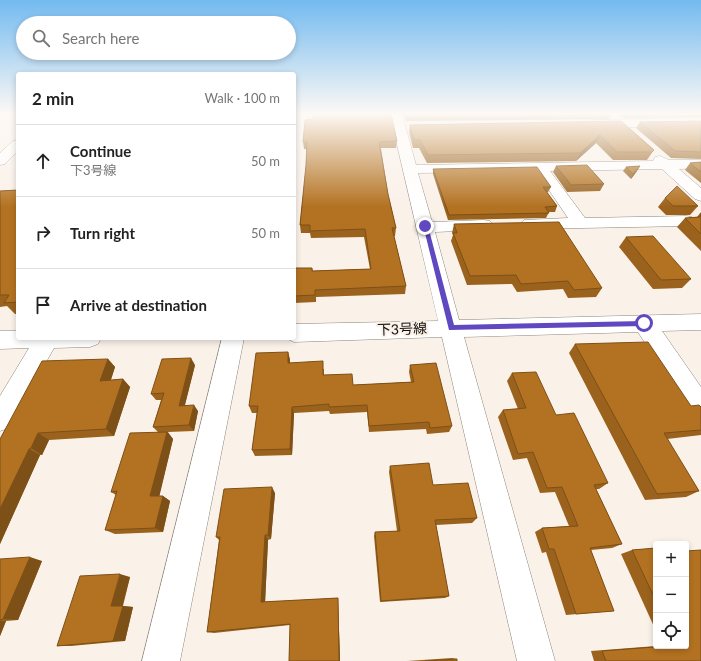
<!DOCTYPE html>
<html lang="en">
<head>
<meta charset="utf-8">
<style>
	:root { --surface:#fff; --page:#f2f2f2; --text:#222; --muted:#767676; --line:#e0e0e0 }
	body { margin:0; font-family:Lato,"Noto Sans JP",sans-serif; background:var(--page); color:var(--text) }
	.controls { position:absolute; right:12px; bottom:12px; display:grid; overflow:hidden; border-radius:4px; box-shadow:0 2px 6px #0003 }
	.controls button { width:36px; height:36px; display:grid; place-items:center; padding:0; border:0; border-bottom:1px solid var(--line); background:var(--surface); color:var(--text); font:20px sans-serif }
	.stop { position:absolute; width:12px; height:12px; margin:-9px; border:3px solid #5f48c0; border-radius:50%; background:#fff }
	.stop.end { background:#5f48c0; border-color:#fff; box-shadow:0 1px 4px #0008 }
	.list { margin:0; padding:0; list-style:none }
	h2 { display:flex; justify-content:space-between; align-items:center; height:52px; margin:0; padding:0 16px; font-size:17px }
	h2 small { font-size:13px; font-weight:400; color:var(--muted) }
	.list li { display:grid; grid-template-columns:26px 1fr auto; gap:12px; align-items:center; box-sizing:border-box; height:72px; padding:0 16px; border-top:1px solid var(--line) }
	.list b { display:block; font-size:15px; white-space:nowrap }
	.list p { margin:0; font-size:13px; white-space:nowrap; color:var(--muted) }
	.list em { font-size:13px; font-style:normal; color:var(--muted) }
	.icon { flex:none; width:22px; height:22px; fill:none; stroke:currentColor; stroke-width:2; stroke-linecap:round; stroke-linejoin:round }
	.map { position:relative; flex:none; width:701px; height:661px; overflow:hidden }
	.search { position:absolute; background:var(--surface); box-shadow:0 2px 6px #0003; left:16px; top:16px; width:280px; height:44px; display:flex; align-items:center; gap:10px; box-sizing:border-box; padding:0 14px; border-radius:22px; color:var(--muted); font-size:15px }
	.panel { position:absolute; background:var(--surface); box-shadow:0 2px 6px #0003; left:16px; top:72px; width:280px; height:268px; border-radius:4px }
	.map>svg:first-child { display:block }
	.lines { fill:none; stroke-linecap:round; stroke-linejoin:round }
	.minor-casing { stroke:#8c857e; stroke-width:1 }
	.major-casing { stroke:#8c857e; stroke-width:1 }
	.minor { fill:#fff; fill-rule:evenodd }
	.major { fill:#fff; fill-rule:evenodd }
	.wall { fill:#9a621c }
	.shaded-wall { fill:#7d5017 }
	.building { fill:#b37221; stroke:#7d5017 }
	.route { fill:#5f48c0 }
	.labels { text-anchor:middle; stroke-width:4; stroke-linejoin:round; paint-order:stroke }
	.street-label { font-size:14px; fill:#110e0c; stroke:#faf1e9 }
</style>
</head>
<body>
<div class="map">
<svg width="701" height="661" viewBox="0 0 701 661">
	<rect width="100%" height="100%" fill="#faf1e9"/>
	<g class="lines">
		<defs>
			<g id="minor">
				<path d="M390 114H402L416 165 653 161 655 157 660 156 669 160H701V168L679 169 701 188V201L695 199 662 169 550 171 585 218 686 216 692 217 694 221 692 225 686 226 530 229 524 228 521 224 524 220 568 218 536 171 418 173 432 222 484 220 490 221 493 225 490 229 484 230 435 232 459 320 701 314V330L662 331 701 387V420L692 416 638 332 464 337 555 661H517L442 337 294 342 286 338H294V324L438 321Z"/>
				<path d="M701 118V126L594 128 588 124 594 120Z"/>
				<path d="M0 331H18V338H101L98 344 90 347 54 348 9 428 0 431V396L29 348 0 349Z"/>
				<path d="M222 338H244L180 661H142Z"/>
			</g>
			<path id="major" d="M18 140V151L5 164 0 165V153L13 141Z"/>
		</defs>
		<!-- minor casing -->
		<use href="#minor" class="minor-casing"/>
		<!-- major casing -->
		<use href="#major" class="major-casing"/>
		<!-- minor -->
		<use href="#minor" class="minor"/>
		<!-- major -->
		<use href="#major" class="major"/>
	</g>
	<!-- wall -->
	<g class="wall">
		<path d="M403 114H612L609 119 406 121Z"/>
		<path d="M617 114H701V117L624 118Z"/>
		<path d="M621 121 654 150 647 160H613L596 143 576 161 427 163 419 148H413L409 132 410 125Z"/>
		<path d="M701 121V159L671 158 636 128 640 122Z"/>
		<path d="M397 141 396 148H381L388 194 396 228 395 236H394L406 286 405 294 316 297V302L294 303V268H312L313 271 370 269 364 237 311 238 310 233H301L300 225 306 165V149H304L303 142Z"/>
		<path d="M701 162V183L685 170 690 163Z"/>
		<path d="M556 166 604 184 600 191 567 192 553 172Z"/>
		<path d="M626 167 637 171 631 179 623 171Z"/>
		<path d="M433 169 551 187 548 192H547L557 206 555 212H549L546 218 448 220 433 174Z"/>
		<path d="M18 190V314H15L7 306 0 307V191Z"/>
		<path d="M665 198 698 206 690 215H666L658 207Z"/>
		<path d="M701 212V251L677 227 685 218 697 217Z"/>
		<path d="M454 224 602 288 596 297 568 298 563 289 517 292 512 284 467 285 451 241 453 235 452 233Z"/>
		<path d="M626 237 691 279 682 288 653 289 619 247Z"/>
		<path d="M575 344 691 406 701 407V435L667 439 699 491 686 497 645 500 569 353Z"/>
		<path d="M288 352 290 360V363L324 369V375L353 385 411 382 409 372 410 365 452 426 449 432 427 434 426 429 369 432 367 412 330 414 329 411 294 413 292 455 255 456 252 450 257 413H252L249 406Z"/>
		<path d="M108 359 115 367 111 380 123 379 130 387 114 436 49 440 42 455H40L0 544V439Z"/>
		<path d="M195 365 185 405 198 411 194 431 168 432 173 439 159 496H163L170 501 163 532 115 534 105 530 116 495 111 492 158 432 153 427 161 400H156L151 394Z"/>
		<path d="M512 373 556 415 608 483 599 489H596L622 544 612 548 591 550 614 611 566 615 546 552 542 553 535 532 542 528 569 526 555 492 540 493 527 458 513 460 498 417 503 410 518 409 507 381Z"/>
		<path d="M390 466 433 485 477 518 472 523 436 525 449 596 445 598 380 602 374 536 375 532 397 531 389 472Z"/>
		<path d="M275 493 271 539 268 540 265 602 338 598V600L340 661H289L290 625 214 633 207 632 219 540 216 537Z"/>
		<path d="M656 548V631L621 554 632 550Z"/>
		<path d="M0 559 42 561 18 620 6 621 0 636Z"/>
		<path d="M130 577 123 606 133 607 125 641 71 646H57Z"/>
		<path d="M656 646H686L701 661H594L591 651Z"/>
		<path d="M452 658 457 659V661H407Z"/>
	</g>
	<!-- shaded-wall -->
	<g class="shaded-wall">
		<path d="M600 135 596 143 576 161 580 153Z"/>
		<path d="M640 166 637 171 631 179 633 174Z"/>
		<path d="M288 352 290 360 289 371 288 363Z"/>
		<path d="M191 358 195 365 183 412 179 406Z"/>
		<path d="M108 359 115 367 108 388 100 381Z"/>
		<path d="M123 379 130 387 114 436 106 429Z"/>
		<path d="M194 405 198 411 194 431 189 425Z"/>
		<path d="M292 407 294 413 292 455 290 449Z"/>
		<path d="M167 432 173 439 158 502 150 496Z"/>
		<path d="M38 433 49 440 42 455 31 448Z"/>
		<path d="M29 449 40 455 0 544V509Z"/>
		<path d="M272 487 275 493 271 539 268 535Z"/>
		<path d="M163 496 170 501 163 532 155 528Z"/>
		<path d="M265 535 268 540 265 604 261 602Z"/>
		<path d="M30 557 42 561 18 620 3 619Z"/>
		<path d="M120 574 130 577 122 607 111 606Z"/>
		<path d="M338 598V600L340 661H339Z"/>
		<path d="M123 606 133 607 125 641H113Z"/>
		<path d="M0 621H6L0 636Z"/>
	</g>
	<!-- building -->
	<g class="building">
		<path d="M313 114H391L397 141 379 142 388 194 396 228H392L406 286 315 290V295L294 296V268H312V271L371 269 365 229 310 231V225H300L306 165 307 142H303L305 120 313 119Z"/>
		<path d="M407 114H442L407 115Z"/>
		<path d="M621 121 654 150 652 152H617L600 135 580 153 428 155 420 140H414L410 125Z"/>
		<path d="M701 121V152L675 151 640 122Z"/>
		<path d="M701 162V172L690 163Z"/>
		<path d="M587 165 604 184 571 185 556 166Z"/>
		<path d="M640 166 633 174 626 167Z"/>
		<path d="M537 167 551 187H543L557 206 545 207 549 213 449 215 433 169Z"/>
		<path d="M677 186 698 206H673L665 198Z"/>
		<path d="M18 190V302L4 303 9 295H0V191Z"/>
		<path d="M701 214V234L685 218 700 217Z"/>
		<path d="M559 222 602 288 574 290 568 281 521 284 516 275 470 276 453 233H457L454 224Z"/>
		<path d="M653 236 691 279 661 280 626 237Z"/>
		<path d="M648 342 691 406 699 405 701 407V430L664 433 699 491 657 494 575 344Z"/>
		<path d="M288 352V363L323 361V375L352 374 353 385 414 382 410 365 436 363 452 426 430 428 429 422 369 426 367 405 329 407V404L292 407 290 449 252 450 258 406H249L256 353Z"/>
		<path d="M191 358 179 406 194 405 189 425 153 427 164 393 151 394 162 359Z"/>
		<path d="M108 359 100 381 123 379 106 429 38 433 31 448 29 449 0 509V439L42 361Z"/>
		<path d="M536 372 556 415 574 413 608 483 594 485 622 544 590 548 614 611 576 614 554 549H549L542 528 578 526 562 487 547 488 533 452 518 454 503 410 526 408 512 373Z"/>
		<path d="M167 432 150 496H163L155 528 105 530 117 491 111 492 130 433Z"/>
		<path d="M429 463 433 485 468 483 477 518 435 520 449 596 381 601 375 532 400 531 390 466Z"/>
		<path d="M272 487 268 535H265L261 602 338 598 339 661H289L290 624 207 632 220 537H216L224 489Z"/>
		<path d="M656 548V601L632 550Z"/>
		<path d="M701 550V661H606L602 651 668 646H686V551Z"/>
		<path d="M30 557 3 619 0 620V559Z"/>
		<path d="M120 574 111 606H123L113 641 57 646 80 576Z"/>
		<path d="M457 659V661H425Z"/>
	</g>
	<!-- sky -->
	<linearGradient id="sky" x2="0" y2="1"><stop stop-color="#73baf0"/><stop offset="0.55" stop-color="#fdf9f5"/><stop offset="1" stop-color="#fdf9f5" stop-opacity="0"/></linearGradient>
	<rect width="701" height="207" fill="url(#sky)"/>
	<!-- route -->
	<path class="route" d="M423 225 428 226 454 325 644 321 647 323 644 326 449 330Z"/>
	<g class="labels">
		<!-- street labels -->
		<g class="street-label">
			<text transform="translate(402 329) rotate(-2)" y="5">下3号線</text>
		</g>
	</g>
</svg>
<div class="controls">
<button>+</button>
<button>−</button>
<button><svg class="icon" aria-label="locate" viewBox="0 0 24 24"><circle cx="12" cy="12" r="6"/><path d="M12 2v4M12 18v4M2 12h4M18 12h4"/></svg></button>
</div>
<div class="stop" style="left:644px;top:323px"></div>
<div class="stop end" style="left:425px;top:226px"></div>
<div class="search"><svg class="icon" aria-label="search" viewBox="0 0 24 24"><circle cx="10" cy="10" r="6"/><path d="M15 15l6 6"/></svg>Search here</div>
<section class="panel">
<h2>2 min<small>Walk · 100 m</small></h2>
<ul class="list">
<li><svg class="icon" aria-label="ahead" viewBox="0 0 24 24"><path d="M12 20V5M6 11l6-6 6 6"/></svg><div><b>Continue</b><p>下3号線</p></div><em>50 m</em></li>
<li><svg class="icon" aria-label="right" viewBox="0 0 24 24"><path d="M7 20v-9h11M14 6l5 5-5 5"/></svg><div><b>Turn right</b></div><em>50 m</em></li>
<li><svg class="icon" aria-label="arrive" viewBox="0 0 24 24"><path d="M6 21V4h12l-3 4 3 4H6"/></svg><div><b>Arrive at destination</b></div></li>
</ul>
</section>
</div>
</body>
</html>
